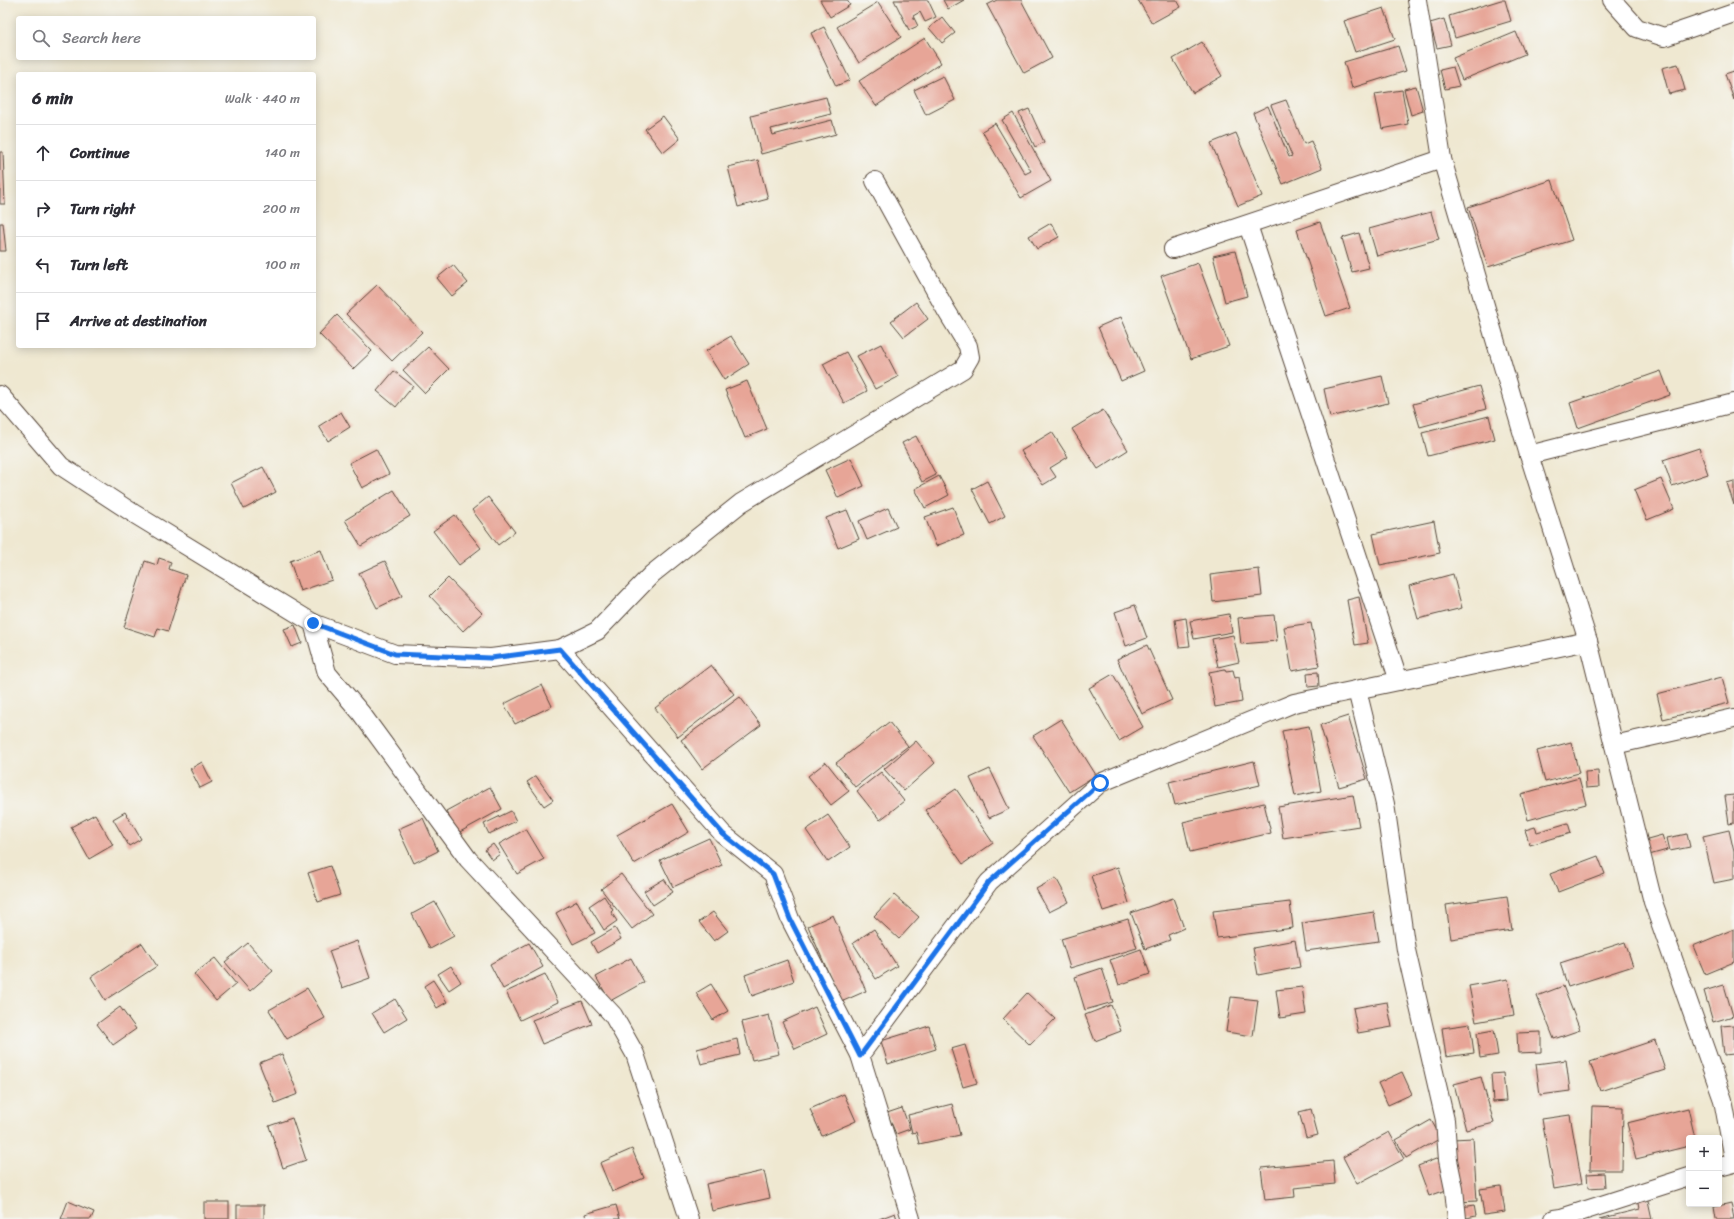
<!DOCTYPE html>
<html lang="en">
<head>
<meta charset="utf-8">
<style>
	:root { --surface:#fff; --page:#f2f2f3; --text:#2b2b33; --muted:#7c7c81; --line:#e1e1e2 }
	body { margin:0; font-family:Sriracha,sans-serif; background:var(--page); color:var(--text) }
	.controls { position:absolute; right:12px; bottom:12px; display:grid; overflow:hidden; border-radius:4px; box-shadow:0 2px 10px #0003 }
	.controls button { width:36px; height:36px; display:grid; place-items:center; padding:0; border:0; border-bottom:1px solid var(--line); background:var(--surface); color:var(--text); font:20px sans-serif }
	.stop { position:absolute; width:12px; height:12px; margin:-9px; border:3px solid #1a73e8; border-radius:50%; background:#fff }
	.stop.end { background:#1a73e8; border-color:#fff; box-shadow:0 1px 4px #0008 }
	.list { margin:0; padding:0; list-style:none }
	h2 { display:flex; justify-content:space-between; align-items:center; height:52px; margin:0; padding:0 16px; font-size:17px }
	h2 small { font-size:13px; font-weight:400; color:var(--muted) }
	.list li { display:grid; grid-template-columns:26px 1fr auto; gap:12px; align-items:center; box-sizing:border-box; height:56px; padding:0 16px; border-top:1px solid var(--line) }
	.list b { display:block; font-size:15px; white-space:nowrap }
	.list em { font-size:13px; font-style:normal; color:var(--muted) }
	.icon { flex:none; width:22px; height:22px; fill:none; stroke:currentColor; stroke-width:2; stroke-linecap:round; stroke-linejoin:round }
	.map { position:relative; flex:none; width:1734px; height:1219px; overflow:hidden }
	.search { position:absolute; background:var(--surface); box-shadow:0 2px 10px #0003; left:16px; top:16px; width:300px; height:44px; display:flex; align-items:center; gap:10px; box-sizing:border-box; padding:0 14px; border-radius:4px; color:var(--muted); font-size:15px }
	.panel { position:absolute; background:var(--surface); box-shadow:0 2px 10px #0003; left:16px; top:72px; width:300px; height:276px; border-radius:4px }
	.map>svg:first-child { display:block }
	.building { fill:#e7a597 }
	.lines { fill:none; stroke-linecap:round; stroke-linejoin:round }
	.minor-casing { stroke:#564639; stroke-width:20 }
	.minor { stroke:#fff; stroke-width:18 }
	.route { stroke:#1a73e8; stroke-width:5 }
</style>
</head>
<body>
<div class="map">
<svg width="1734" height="1219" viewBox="0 0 1734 1219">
	<rect width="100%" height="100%" fill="#f6f6f2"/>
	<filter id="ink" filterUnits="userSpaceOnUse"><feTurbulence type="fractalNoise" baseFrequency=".025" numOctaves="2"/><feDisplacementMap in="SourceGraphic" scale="8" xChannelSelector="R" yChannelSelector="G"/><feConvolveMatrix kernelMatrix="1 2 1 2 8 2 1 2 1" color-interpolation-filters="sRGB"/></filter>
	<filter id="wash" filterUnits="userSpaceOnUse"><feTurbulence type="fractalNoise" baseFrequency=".012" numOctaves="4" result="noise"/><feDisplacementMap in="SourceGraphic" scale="16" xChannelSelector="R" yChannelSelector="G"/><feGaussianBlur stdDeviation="0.9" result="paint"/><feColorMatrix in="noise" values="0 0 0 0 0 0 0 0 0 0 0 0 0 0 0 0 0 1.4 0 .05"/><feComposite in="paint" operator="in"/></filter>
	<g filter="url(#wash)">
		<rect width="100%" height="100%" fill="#efe8d1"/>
		<g id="blocks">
			<!-- building -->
			<g class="building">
				<path d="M820 0H847L850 5 830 17Z"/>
				<path d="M894 0H928L936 17 925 22 920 12 913 16 918 26 909 30Z"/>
				<path d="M943 0H964L948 9Z"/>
				<path d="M997 0H1021L1052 58 1024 73 987 5Z"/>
				<path d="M1138 0H1177L1181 7 1152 23Z"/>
				<path d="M1501 0H1505L1511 21 1455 38 1449 16Z"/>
				<path d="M878 2 901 37 859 63 837 27Z"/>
				<path d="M1384 8 1395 39 1355 52 1344 21Z"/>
				<path d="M942 17 955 33 942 43 929 28Z"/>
				<path d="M1444 19 1451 45 1437 48 1430 23Z"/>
				<path d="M824 27 850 80 836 86 811 33Z"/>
				<path d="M1516 32 1525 54 1462 80 1453 58Z"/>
				<path d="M925 38 941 63 876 106 859 81Z"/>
				<path d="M1202 42 1222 76 1193 93 1173 59Z"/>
				<path d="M1398 46 1406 71 1352 88 1344 62Z"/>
				<path d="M1678 64 1685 90 1669 94 1662 68Z"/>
				<path d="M1453 67 1459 86 1445 89 1440 70Z"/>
				<path d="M1734 71V100L1725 74Z"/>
				<path d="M943 76 955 100 926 115 914 90Z"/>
				<path d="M1416 86 1423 111 1411 115 1404 89Z"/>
				<path d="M1402 90 1408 124 1382 129 1375 94Z"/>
				<path d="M826 97 831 114 771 129 773 135 832 120 836 134 761 154 751 116Z"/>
				<path d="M1286 100 1304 144 1311 141 1322 168 1283 184 1253 113 1268 106 1289 157 1292 156 1271 105Z"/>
				<path d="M1029 109 1044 142 1035 147 1019 113Z"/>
				<path d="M1013 113 1051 181 1021 198 982 131 995 123 1025 174 1031 171 1002 120Z"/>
				<path d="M663 116 680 139 663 153 645 129Z"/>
				<path d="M1236 133 1262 196 1238 206 1211 143Z"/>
				<path d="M0 152H3L5 204H0Z"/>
				<path d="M758 160 768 199 738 207 728 167Z"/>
				<path d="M1552 180 1572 240 1488 267 1468 207Z"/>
				<path d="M1431 212 1439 239 1377 256 1369 229Z"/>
				<path d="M1320 222 1350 308 1326 316 1297 230Z"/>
				<path d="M0 223H3L6 251H0Z"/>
				<path d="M1051 223 1059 237 1037 249 1029 236Z"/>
				<path d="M1359 233 1369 268 1352 272 1342 238Z"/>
				<path d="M1235 251 1247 296 1225 302 1213 256Z"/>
				<path d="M1198 263 1229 346 1191 359 1161 276Z"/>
				<path d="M453 265 468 283 452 296 437 278Z"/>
				<path d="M377 285 422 332 392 361 346 314Z"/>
				<path d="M916 302 928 319 904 337 891 321Z"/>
				<path d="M337 315 372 351 353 369 319 334Z"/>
				<path d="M1121 317 1144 371 1121 381 1098 327Z"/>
				<path d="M731 336 749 364 724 380 706 351Z"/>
				<path d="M881 344 898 377 875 389 857 356Z"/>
				<path d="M428 347 449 369 425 393 403 370Z"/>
				<path d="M846 352 867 391 844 403 823 364Z"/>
				<path d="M394 371 413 386 396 407 377 391Z"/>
				<path d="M1661 371 1670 395 1578 428 1570 403Z"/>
				<path d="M1382 376 1388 403 1330 417 1324 389Z"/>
				<path d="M747 381 767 429 745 438 725 390Z"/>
				<path d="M1479 386 1486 409 1420 427 1413 404Z"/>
				<path d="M1103 410 1128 450 1098 469 1072 429Z"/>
				<path d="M341 412 350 427 328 441 319 426Z"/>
				<path d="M1489 416 1495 439 1428 456 1422 433Z"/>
				<path d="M1052 432 1068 457 1050 468 1056 477 1043 485 1021 451Z"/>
				<path d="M916 436 936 475 922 482 902 443Z"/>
				<path d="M1699 448 1708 474 1672 486 1663 460Z"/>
				<path d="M376 449 389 474 362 488 349 463Z"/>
				<path d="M851 458 864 486 838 498 825 470Z"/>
				<path d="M263 467 276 492 244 509 231 483Z"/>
				<path d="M939 476 949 495 925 508 915 489Z"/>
				<path d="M1661 479 1674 509 1647 520 1634 490Z"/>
				<path d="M987 481 1005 516 990 524 972 489Z"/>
				<path d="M1734 481V505L1727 483Z"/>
				<path d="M394 490 410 516 361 546 345 520Z"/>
				<path d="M488 497 515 532 498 545 472 510Z"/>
				<path d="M953 507 964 535 936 546 925 517Z"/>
				<path d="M888 508 897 527 867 540 859 521Z"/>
				<path d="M847 510 859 539 838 548 826 518Z"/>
				<path d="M455 515 481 548 459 565 433 531Z"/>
				<path d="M1434 521 1440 553 1380 565 1373 534Z"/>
				<path d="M321 550 332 580 300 591 290 561Z"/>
				<path d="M159 558 171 562 169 569 186 575 168 631 158 628 155 637 124 627 145 561 157 565Z"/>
				<path d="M385 561 402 596 377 608 359 573Z"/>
				<path d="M1259 569 1262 596 1213 602 1210 575Z"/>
				<path d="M1453 574 1462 608 1418 619 1409 586Z"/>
				<path d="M448 578 482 613 463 631 430 596Z"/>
				<path d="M1359 597 1368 643 1355 645 1347 600Z"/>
				<path d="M1135 605 1147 638 1126 646 1115 612Z"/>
				<path d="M1229 614 1232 632 1194 639 1190 621Z"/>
				<path d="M1274 615 1277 641 1241 644 1238 618Z"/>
				<path d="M1186 618 1190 646 1179 647 1175 620Z"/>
				<path d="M1311 623 1319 666 1292 671 1284 627Z"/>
				<path d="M295 625 302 643 292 647 284 629Z"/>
				<path d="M1233 635 1239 662 1218 667 1212 639Z"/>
				<path d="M1147 645 1172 700 1142 714 1117 659Z"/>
				<path d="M711 665 734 694 678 737 655 708Z"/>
				<path d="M1225 669 1226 671 1233 670 1235 678 1239 677 1242 702 1215 707 1209 672Z"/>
				<path d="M1318 672 1319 686 1308 687 1307 673Z"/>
				<path d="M1113 674 1143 727 1119 741 1089 688Z"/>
				<path d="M1722 677 1729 703 1663 719 1657 694Z"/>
				<path d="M542 685 552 706 515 724 504 704Z"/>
				<path d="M740 697 761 725 702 769 681 740Z"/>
				<path d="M1348 716 1367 779 1339 787 1320 725Z"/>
				<path d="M1061 719 1096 775 1069 792 1033 736Z"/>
				<path d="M889 722 908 746 855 787 836 763Z"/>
				<path d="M1309 726 1321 791 1295 796 1282 731Z"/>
				<path d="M916 741 935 763 904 791 884 769Z"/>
				<path d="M1571 742 1579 773 1545 782 1537 751Z"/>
				<path d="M1254 761 1260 785 1175 805 1169 782Z"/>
				<path d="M202 762 212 782 200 788 190 769Z"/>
				<path d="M826 762 849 791 831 805 808 776Z"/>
				<path d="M990 769 1009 809 989 818 970 778Z"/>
				<path d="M1598 771 1599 787 1586 788 1585 772Z"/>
				<path d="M881 772 904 801 880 820 857 791Z"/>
				<path d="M536 776 553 800 544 806 527 782Z"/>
				<path d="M1579 778 1586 804 1528 820 1521 794Z"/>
				<path d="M490 787 502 809 458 833 446 811Z"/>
				<path d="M956 789 993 843 963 864 925 810Z"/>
				<path d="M1353 795 1359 826 1283 838 1278 807Z"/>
				<path d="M1734 795V823L1729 824 1725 796Z"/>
				<path d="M1264 803 1271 833 1190 852 1183 822Z"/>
				<path d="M672 804 689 832 634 864 617 835Z"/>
				<path d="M511 811 516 821 489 834 484 824Z"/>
				<path d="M125 812 141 839 129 846 113 819Z"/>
				<path d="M95 814 113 845 89 859 71 827Z"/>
				<path d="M828 815 850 847 828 862 806 830Z"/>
				<path d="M423 818 438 851 414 863 398 829Z"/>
				<path d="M1568 823 1571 833 1530 845 1525 830 1535 827 1537 832Z"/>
				<path d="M526 829 544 859 517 874 499 844Z"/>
				<path d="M1729 830 1734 852V879L1714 883 1703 836Z"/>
				<path d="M1687 834 1690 847 1670 851 1667 838Z"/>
				<path d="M1662 835 1667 850 1649 855 1644 840Z"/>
				<path d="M709 838 722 865 673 887 660 860Z"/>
				<path d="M493 844 500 854 492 860 485 850Z"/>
				<path d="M1598 856 1605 874 1558 892 1550 874Z"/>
				<path d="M330 866 340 895 318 902 308 873Z"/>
				<path d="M1118 867 1129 903 1103 911 1091 876Z"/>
				<path d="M621 874 652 914 632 929 601 889Z"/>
				<path d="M1056 878 1069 902 1049 912 1036 889Z"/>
				<path d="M664 879 673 892 653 905 644 891Z"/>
				<path d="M894 895 919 917 899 939 874 916Z"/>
				<path d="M604 896 613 910 611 912 617 921 604 930 589 906Z"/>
				<path d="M1507 896 1512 930 1451 939 1446 905Z"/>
				<path d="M1173 898 1184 928 1168 935 1170 940 1145 949 1131 913Z"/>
				<path d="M577 901 595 933 573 944 556 913Z"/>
				<path d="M435 902 454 936 430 949 412 914Z"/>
				<path d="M1290 902 1293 928 1217 938 1213 911Z"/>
				<path d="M713 912 728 931 714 941 699 922Z"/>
				<path d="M1374 912 1379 941 1306 951 1302 923Z"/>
				<path d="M833 915 866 991 841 1002 808 926Z"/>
				<path d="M1128 919 1137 948 1070 968 1061 939Z"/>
				<path d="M615 928 621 939 597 953 591 942Z"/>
				<path d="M874 929 897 966 876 979 853 943Z"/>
				<path d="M1734 929V962L1705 974 1693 946Z"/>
				<path d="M1295 940 1300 967 1258 975 1253 948Z"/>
				<path d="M357 941 370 978 342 988 329 951Z"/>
				<path d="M1625 942 1633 966 1568 987 1560 963Z"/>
				<path d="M142 943 157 966 105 1000 91 977Z"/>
				<path d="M248 943 273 971 250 991 225 962Z"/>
				<path d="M529 943 543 967 503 989 490 964Z"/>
				<path d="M1141 949 1150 974 1119 985 1110 960Z"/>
				<path d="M215 958 236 984 216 1001 194 974Z"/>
				<path d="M631 958 644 982 610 1001 596 977Z"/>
				<path d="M787 960 794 981 752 996 745 975Z"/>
				<path d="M451 966 461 982 449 990 438 974Z"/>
				<path d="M1102 968 1113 1002 1085 1010 1075 977Z"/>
				<path d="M545 974 558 1002 520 1020 506 992Z"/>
				<path d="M1508 979 1514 1015 1476 1022 1469 986Z"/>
				<path d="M433 980 447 1002 437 1008 424 986Z"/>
				<path d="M711 984 728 1011 713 1020 696 993Z"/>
				<path d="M1724 985 1733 1016 1713 1022 1704 991Z"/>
				<path d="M1563 986 1580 1030 1554 1039 1537 996Z"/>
				<path d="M1302 987 1306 1014 1280 1018 1276 990Z"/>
				<path d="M307 988 325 1018 287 1039 269 1010Z"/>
				<path d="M1027 993 1055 1019 1030 1045 1003 1019Z"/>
				<path d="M1231 997 1258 1000 1253 1036 1226 1032Z"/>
				<path d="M395 999 407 1018 384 1032 372 1013Z"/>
				<path d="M582 1001 592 1024 542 1044 532 1020Z"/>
				<path d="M1387 1002 1392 1027 1358 1033 1353 1008Z"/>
				<path d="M1111 1005 1121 1031 1095 1041 1085 1015Z"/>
				<path d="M120 1007 136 1029 113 1045 97 1024Z"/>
				<path d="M815 1007 827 1034 795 1049 782 1022Z"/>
				<path d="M769 1015 779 1054 752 1060 742 1022Z"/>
				<path d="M1470 1024 1474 1053 1446 1057 1442 1028Z"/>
				<path d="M1734 1025V1054L1724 1055 1721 1026Z"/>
				<path d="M929 1026 936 1049 888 1064 881 1041Z"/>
				<path d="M1494 1030 1498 1055 1480 1058 1477 1033Z"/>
				<path d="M1541 1032V1052L1518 1053 1517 1033Z"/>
				<path d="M737 1039 740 1055 701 1064 697 1049Z"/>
				<path d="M1655 1040 1665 1070 1600 1091 1590 1062Z"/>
				<path d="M965 1045 977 1083 963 1087 951 1049Z"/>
				<path d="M282 1054 298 1094 275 1103 259 1063Z"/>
				<path d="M1566 1060 1570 1091 1540 1095 1536 1064Z"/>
				<path d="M1402 1072 1412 1094 1388 1105 1378 1083Z"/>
				<path d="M1503 1073 1506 1101 1493 1102 1491 1074Z"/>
				<path d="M1481 1077 1494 1123 1466 1130 1454 1084Z"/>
				<path d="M844 1094 856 1121 822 1136 810 1109Z"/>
				<path d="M952 1104 960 1135 919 1144 916 1132 912 1133 908 1115Z"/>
				<path d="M1592 1106 1623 1107 1622 1170H1590Z"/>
				<path d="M902 1108 910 1129 896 1134 887 1113Z"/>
				<path d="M1688 1108 1695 1138H1689V1146L1636 1159 1627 1123Z"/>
				<path d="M1311 1109 1318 1135 1306 1138 1299 1112Z"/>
				<path d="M1570 1115 1582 1184 1554 1189 1542 1119Z"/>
				<path d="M292 1118 306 1160 283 1168 269 1126Z"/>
				<path d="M1431 1120 1441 1138 1406 1158 1396 1140Z"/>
				<path d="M1389 1132 1404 1159 1357 1184 1343 1157Z"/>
				<path d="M1473 1138 1477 1201 1456 1202 1453 1139Z"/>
				<path d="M632 1149 644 1178 612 1192 600 1163Z"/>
				<path d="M1441 1157 1452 1188 1429 1196 1418 1166Z"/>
				<path d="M1333 1161 1335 1184 1294 1188 1295 1197 1265 1200 1261 1168Z"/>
				<path d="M764 1171 770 1198 712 1211 706 1184Z"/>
				<path d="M1604 1173 1605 1187 1588 1188 1587 1174Z"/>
				<path d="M1501 1186 1505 1212 1484 1215 1480 1189Z"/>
				<path d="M1647 1196 1652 1219H1599L1640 1209 1638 1198Z"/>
				<path d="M68 1201 94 1212 91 1219H61Z"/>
				<rect x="204" y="1202" width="25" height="17"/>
				<path d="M1731 1203 1734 1219H1716L1714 1207Z"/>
				<rect x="237" y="1205" width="27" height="14"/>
				<path d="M616 1205 620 1219H586L585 1214Z"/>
				<path d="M1474 1205 1476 1216 1462 1219 1461 1207Z"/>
				<path d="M895 1213 897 1219H879Z"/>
			</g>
		</g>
	</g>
	<g filter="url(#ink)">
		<use href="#blocks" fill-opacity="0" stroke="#564639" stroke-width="1"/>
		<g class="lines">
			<defs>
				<g id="minor">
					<path d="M1417 0 1442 159 1529 455 1588 641 1653 902 1723 1100 1734 1159"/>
					<path d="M1612 0 1637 28 1664 37 1734 13"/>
					<path d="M1248 225 1399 681"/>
					<path d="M1173 249 1442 159"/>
					<path d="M0 395 61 466 136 515 313 623 395 654 491 658 560 649 597 631 652 574 741 503 963 369 970 357 968 346 946 310 875 181"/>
					<path d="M1529 455 1734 403"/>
					<path d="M313 623 327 673 361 713 468 859 613 1015 635 1054 689 1219"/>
					<path d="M560 649 723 834 773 874 790 919 860 1055 911 1219"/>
					<path d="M1357 690 1385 804 1406 950 1445 1120 1448 1160 1454 1189 1457 1219"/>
					<path d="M1614 745 1734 718"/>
					<path d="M860 1055 989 882 1100 783 1294 703 1588 641"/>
					<path d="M1719 1167 1734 1163"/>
					<path d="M1554 1219 1561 1218 1689 1177"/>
				</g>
			</defs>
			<!-- minor casing -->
			<use href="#minor" class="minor-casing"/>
			<!-- minor -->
			<use href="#minor" class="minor"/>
		</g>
	</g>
	<g class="lines" filter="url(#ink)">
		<!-- route -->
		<path class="route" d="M313 623 395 654 491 658 560 649 723 834 773 874 790 919 860 1056 989 882 1100 783"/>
	</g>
</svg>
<div class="controls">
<button>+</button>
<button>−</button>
</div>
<div class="stop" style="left:1100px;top:783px"></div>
<div class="stop end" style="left:313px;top:623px"></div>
<div class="search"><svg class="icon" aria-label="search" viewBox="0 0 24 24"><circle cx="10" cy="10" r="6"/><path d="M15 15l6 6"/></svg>Search here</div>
<section class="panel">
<h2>6 min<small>Walk · 440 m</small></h2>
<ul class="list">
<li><svg class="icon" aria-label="ahead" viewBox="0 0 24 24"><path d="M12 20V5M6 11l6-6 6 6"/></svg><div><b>Continue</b></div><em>140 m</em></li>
<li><svg class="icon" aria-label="right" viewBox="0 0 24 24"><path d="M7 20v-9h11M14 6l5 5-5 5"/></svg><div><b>Turn right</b></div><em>200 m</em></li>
<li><svg class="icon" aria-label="left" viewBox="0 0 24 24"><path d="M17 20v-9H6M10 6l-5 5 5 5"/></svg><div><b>Turn left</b></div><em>100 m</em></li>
<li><svg class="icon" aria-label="arrive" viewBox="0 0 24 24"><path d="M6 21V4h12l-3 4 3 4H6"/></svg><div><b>Arrive at destination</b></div></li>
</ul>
</section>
</div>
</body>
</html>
